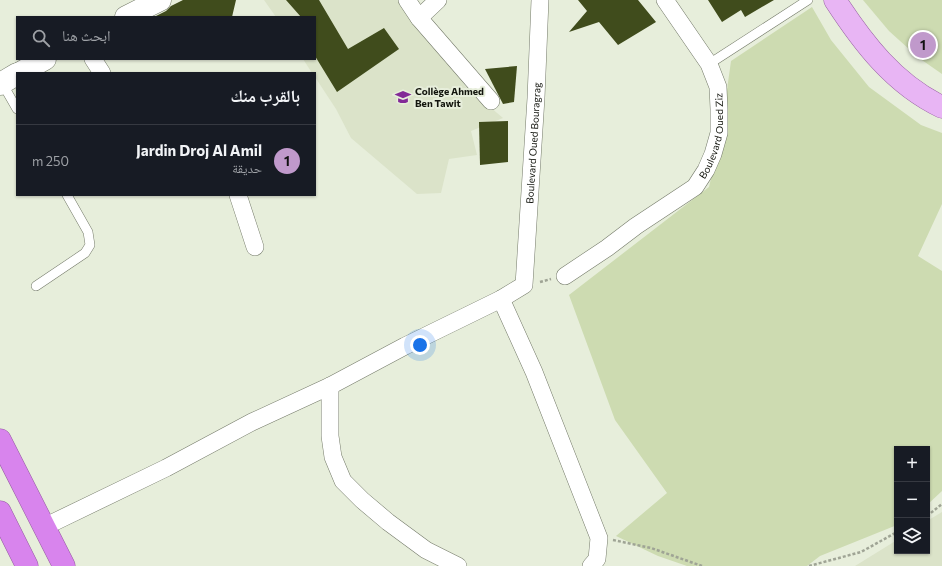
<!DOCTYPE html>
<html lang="ar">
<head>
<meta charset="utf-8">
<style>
	:root { --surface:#171b24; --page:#20242c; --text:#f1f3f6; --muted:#9ea1a6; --line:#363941; --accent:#c099cb }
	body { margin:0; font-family:Commissioner,"Noto Naskh Arabic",sans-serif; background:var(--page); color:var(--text); direction:rtl }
	.controls { position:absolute; right:12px; bottom:12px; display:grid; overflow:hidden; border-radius:0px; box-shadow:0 1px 3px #0004 }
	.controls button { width:36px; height:36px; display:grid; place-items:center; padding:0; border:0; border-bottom:1px solid var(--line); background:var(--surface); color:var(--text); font:20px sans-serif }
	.you { position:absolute; left:420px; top:345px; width:14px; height:14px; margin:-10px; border:3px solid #fff; border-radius:50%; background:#1a73e8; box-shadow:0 0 0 6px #1a73e833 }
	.badge { display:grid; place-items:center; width:26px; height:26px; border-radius:50%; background:var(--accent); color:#111; font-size:13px; font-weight:700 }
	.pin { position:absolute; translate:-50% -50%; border:2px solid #fff; box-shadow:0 1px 4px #0006 }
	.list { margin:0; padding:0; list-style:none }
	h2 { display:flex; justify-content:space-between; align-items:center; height:52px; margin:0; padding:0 16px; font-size:17px }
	h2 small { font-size:13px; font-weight:400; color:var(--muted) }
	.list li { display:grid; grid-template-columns:26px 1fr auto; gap:12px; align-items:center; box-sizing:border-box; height:72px; padding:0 16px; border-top:1px solid var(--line) }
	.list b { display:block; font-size:15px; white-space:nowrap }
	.list p { margin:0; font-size:13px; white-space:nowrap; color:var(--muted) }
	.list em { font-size:13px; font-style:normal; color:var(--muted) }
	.icon { flex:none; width:22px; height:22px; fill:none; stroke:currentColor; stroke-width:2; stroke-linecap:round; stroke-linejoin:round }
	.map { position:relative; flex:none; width:942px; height:566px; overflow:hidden; direction:ltr }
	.search { position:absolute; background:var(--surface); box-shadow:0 1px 3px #0004; left:16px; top:16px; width:300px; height:44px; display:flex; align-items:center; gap:10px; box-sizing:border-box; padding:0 14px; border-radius:0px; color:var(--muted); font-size:15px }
	.panel { position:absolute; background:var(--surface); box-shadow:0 1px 3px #0004; left:16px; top:72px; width:300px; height:124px; border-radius:0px; direction:rtl }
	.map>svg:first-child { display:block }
	.built { fill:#dbe3c9 }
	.green { fill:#cddbb1 }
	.building { fill:#404c1c }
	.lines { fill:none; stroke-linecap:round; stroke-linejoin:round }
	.lane-casing { stroke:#747a69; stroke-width:10 }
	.street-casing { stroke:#747a69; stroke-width:18 }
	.secondary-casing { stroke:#747a69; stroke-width:23 }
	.primary-casing { stroke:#935d9f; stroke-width:23 }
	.highway-casing { stroke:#935d9f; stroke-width:23 }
	.path { stroke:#9fa495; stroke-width:2.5; stroke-dasharray:3 2; stroke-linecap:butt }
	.lane { stroke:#fff; stroke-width:9 }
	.street { stroke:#fff; stroke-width:17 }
	.secondary { stroke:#fff; stroke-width:22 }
	.primary { stroke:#e8b5f4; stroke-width:22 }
	.highway { stroke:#d884ed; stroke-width:22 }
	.labels { text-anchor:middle; stroke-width:4; stroke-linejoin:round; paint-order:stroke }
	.poi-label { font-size:10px; font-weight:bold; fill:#13150e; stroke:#e7eedb; text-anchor:start }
	.street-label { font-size:10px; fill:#13150e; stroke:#e7eedb }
</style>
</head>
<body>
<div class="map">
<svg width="942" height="566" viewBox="0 0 942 566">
	<rect width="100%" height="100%" fill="#e7eedb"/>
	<!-- built -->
	<g class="built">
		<path d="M264 0H398L422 35 446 51 465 86 503 118 471 131 477 155 449 159 441 193 417 194 351 138 336 109 315 77V73H312L303 59H315V17H276Z"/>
		<path d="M942 512V566H855L897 540V551H927V521Z"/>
	</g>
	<!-- green -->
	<g class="green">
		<path d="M863 0H942V74L919 58 889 31Z"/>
		<path d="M812 7 831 40 869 87 921 125 942 133V204L918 256 942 271V491L927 505V449H897V525L820 556 807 566H687L658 556 616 536 667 493 615 420 569 295 709 187 720 140 731 61Z"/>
	</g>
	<!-- building -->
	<g class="building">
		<path d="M183 0H236L232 17H207L201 16 199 17H154L166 11 171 6Z"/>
		<path d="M286 0H319L348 49 384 28 399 49 337 92 315 56V17H301Z"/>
		<path d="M578 0H638L656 22 618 45 599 22 569 32 587 11Z"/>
		<path d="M708 0H774L745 17 741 10 722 22Z"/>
		<path d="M517 66 514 102 503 104 485 69Z"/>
		<path d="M508 121V162L480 165 479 122Z"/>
	</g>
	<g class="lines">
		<defs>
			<g id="lane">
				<path d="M709 64 808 0"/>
				<path d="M2 83 17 109"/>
				<path d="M36 286 85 253 90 245 88 232 67 195"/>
			</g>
			<g id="street">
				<path d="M407 0 419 18 491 101"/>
				<path d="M419 18 438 0"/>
				<path d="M93 59 102 73"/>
				<path d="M238 195 255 247"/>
				<path id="s1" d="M565 276 607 248 636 226 695 187 706 170 713 154 719 133V109L718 87 709 64 665 0"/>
				<path d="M501 299 534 372 599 538 597 559 591 566"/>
				<path d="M330 386V436L333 457 343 481 362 500 388 522 426 550 458 566"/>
				<path id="s2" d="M44 527 166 468 252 422 330 386 405 346 501 299 524 285 536 98 540 0"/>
			</g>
			<g id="secondary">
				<path d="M126 17 160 0"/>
				<path d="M20 73 45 59"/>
				<path d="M0 84 17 74"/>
			</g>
			<path id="primary" d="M835 0C863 43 894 84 942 107"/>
			<g id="highway">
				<path d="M0 440 64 566"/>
				<path d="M0 512 27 566"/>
			</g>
		</defs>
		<!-- lane casing -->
		<use href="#lane" class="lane-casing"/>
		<!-- street casing -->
		<use href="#street" class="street-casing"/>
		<!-- secondary casing -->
		<use href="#secondary" class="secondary-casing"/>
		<!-- primary casing -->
		<use href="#primary" class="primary-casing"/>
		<!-- highway casing -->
		<use href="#highway" class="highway-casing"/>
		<!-- path -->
		<g class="path">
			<path d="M540 282 551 279"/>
			<path d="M927 516 942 504"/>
			<path d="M613 540 651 548 702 566"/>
			<path d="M809 566 861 552 897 532"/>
		</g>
		<!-- lane -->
		<use href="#lane" class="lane"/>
		<!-- street -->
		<use href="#street" class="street"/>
		<!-- secondary -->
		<use href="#secondary" class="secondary"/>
		<!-- primary -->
		<use href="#primary" class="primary"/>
		<!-- highway -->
		<use href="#highway" class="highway"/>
	</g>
	<!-- icons -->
	<defs>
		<symbol id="university-bare" viewBox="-9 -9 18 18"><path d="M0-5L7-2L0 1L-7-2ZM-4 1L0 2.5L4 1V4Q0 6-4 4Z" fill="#832a97" stroke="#e7eedb" stroke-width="2.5" paint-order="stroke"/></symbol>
	</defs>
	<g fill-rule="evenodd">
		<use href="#university-bare" x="392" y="86" width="22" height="22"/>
	</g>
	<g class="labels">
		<!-- poi labels -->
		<g class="poi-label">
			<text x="415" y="95">Collège Ahmed<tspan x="415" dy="12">Ben Tawit</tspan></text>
		</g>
		<!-- street labels -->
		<g class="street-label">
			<text dy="4" stroke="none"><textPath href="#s1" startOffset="213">Boulevard Oued Ziz</textPath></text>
			<text dy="4" stroke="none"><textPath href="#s2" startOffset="680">Boulevard Oued Bouragrag</textPath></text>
		</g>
	</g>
</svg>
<div class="controls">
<button>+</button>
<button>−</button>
<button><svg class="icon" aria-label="layers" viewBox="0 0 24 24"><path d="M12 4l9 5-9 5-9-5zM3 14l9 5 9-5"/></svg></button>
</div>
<div class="you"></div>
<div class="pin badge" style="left:923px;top:45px">1</div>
<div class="search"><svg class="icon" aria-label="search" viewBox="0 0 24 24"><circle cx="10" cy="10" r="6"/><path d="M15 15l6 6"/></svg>ابحث هنا</div>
<section class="panel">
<h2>بالقرب منك<small></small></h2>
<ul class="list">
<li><span class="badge">1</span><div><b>Jardin Droj Al Amil</b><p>حديقة</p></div><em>250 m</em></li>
</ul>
</section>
</div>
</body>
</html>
